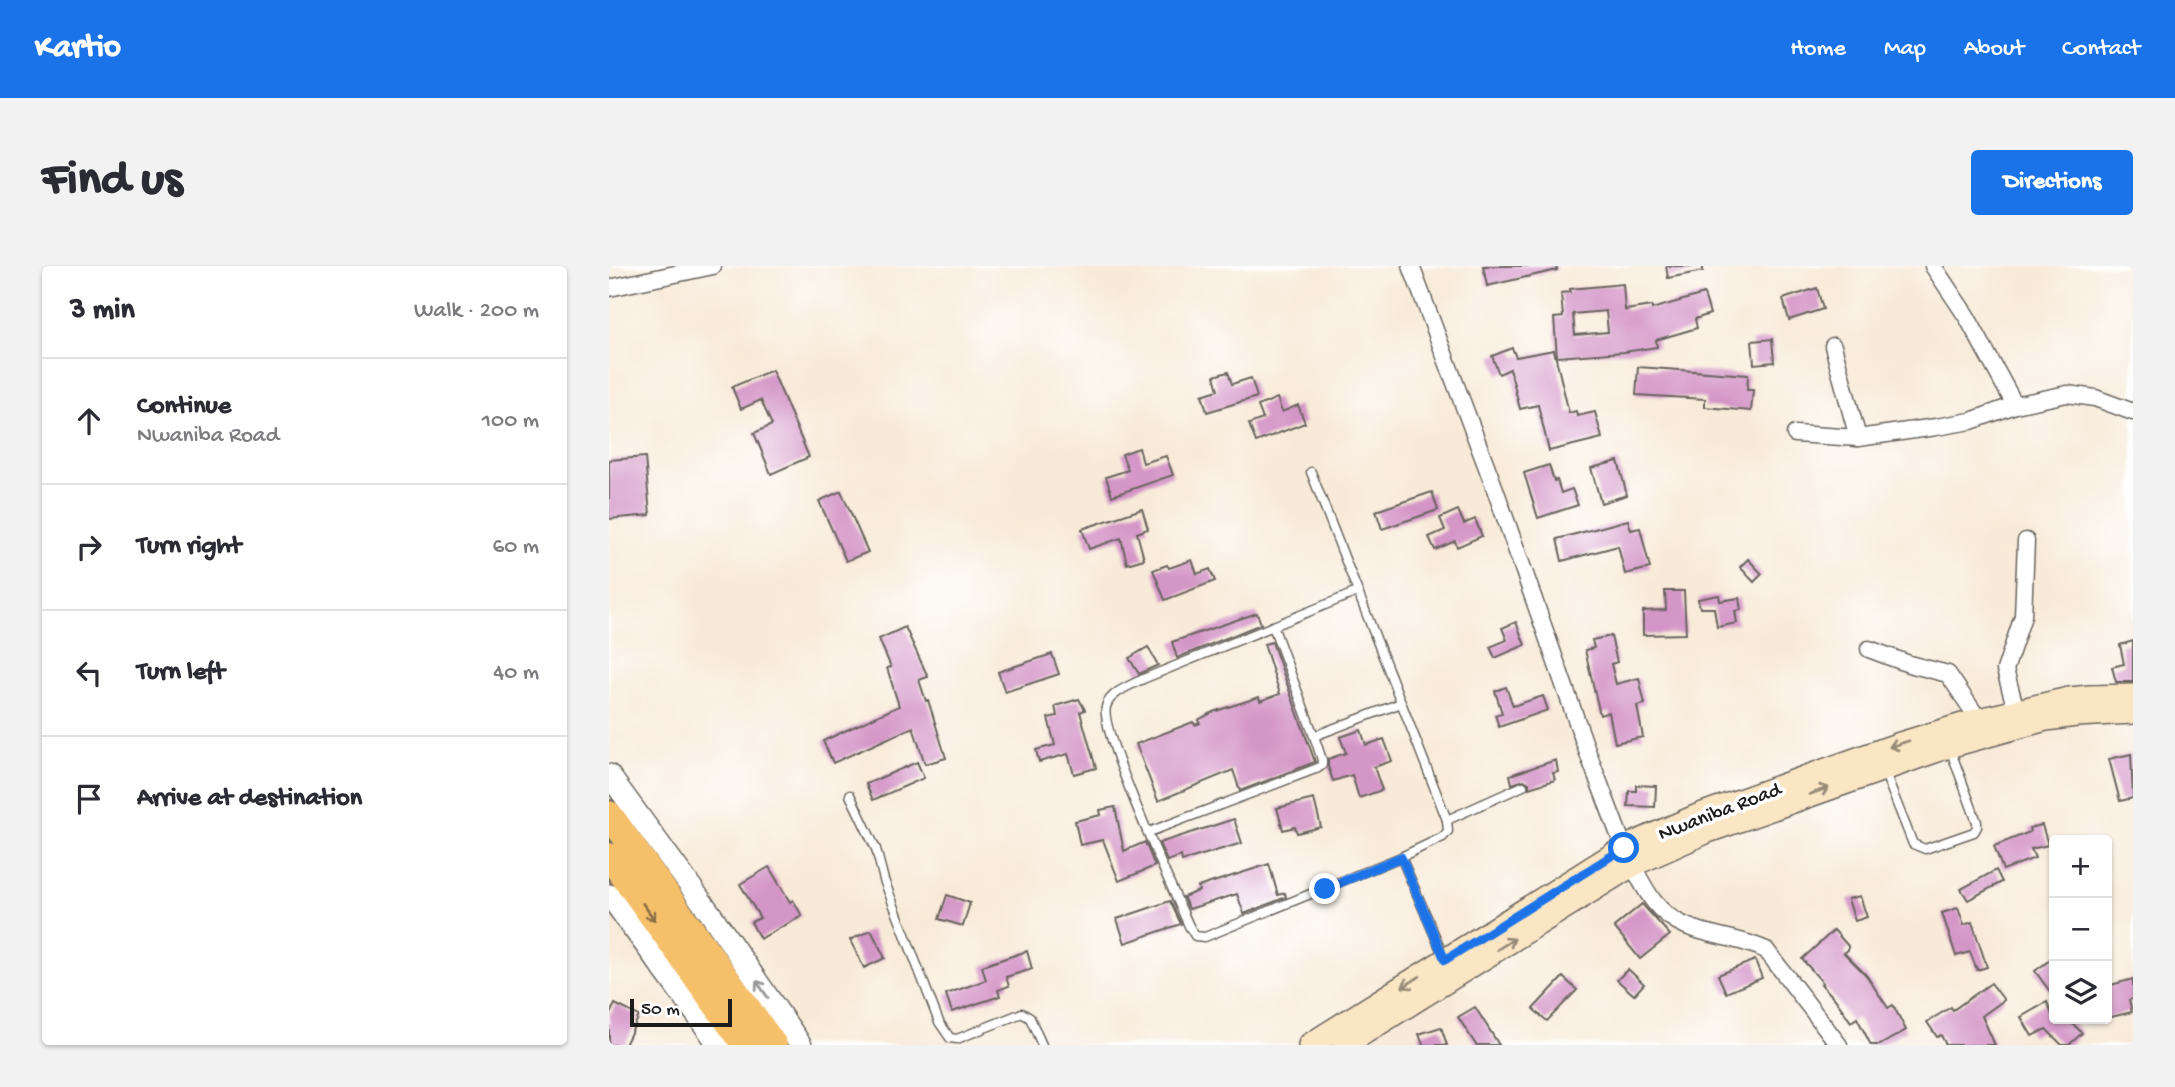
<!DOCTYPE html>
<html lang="en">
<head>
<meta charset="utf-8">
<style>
	:root { --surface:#fff; --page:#f2f2f3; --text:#2b2b33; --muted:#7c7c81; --line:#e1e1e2; --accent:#1a73e8 }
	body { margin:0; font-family:"Gochi Hand",sans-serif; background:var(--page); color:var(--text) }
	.controls { position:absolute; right:21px; bottom:21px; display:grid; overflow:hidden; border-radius:7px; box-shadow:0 2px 5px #0004 }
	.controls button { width:63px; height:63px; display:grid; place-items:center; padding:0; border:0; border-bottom:2px solid var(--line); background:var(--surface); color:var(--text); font:35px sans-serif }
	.scale { position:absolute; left:21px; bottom:18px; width:102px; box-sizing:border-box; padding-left:7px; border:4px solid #1c1c1c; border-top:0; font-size:19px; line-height:24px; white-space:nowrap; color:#1c1c1c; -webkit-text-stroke:5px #fff; paint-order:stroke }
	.stop { position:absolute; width:21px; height:21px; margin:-16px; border:5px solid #1a73e8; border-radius:50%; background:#fff }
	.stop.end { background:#1a73e8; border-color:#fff; box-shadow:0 2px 7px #0008 }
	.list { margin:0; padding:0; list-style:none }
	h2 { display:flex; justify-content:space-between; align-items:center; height:91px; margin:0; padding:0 28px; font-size:30px }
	h2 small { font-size:23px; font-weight:400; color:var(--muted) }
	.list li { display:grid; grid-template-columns:46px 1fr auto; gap:21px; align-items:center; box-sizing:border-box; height:126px; padding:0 28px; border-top:2px solid var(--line) }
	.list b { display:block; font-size:26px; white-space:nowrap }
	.list p { margin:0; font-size:23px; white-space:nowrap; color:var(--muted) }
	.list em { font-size:23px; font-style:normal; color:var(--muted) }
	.icon { flex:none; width:38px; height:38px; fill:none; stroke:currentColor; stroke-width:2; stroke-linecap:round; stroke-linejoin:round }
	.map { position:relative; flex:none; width:1524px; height:779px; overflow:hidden; border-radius:7px }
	header { display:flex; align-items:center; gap:42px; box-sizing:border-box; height:98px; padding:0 35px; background:var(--accent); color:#fff }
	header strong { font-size:33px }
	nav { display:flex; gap:38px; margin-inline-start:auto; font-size:24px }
	.intro { display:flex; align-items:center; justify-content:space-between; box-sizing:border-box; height:168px; padding:0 42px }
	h1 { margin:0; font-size:49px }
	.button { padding:18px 32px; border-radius:7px; background:var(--accent); color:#fff; font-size:24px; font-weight:700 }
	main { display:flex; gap:42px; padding:0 42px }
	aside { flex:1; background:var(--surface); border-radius:7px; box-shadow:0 2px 5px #0004 }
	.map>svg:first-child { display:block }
	.building { fill:#d495c7; fill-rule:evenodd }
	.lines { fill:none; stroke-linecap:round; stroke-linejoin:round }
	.service-casing { stroke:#69645e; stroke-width:11 }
	.minor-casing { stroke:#69645e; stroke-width:19 }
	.tertiary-casing { stroke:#69645e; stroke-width:24 }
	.secondary-casing { stroke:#69645e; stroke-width:26 }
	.primary-casing { stroke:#69645e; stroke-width:30 }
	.service { stroke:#fff; stroke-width:8 }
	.minor { stroke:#fff; stroke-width:16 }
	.tertiary { stroke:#fff; stroke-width:21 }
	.secondary { stroke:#fbe6c4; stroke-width:23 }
	.primary { stroke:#f6c06b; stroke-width:26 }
	.oneway { stroke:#978b78 }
	.oneway2 { stroke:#896e44 }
	.oneway3 { stroke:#999 }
	.route { stroke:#1a73e8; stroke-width:9 }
	.labels { text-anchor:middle; stroke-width:7; stroke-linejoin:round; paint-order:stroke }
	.street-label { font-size:21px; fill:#1c1c1c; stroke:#fff }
</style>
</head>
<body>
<header>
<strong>Kartio</strong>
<nav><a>Home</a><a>Map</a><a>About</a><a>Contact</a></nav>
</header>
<div class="intro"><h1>Find us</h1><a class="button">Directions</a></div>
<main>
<aside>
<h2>3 min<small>Walk · 200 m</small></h2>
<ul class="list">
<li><svg class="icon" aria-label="ahead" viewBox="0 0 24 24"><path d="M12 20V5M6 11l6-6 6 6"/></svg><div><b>Continue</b><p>Nwaniba Road</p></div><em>100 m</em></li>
<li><svg class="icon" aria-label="right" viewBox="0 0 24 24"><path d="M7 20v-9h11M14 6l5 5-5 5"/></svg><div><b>Turn right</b></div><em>60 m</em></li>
<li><svg class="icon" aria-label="left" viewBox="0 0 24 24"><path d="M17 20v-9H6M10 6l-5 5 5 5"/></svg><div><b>Turn left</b></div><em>40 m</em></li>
<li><svg class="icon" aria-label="arrive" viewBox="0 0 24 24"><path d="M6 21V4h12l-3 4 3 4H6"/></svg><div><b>Arrive at destination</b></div></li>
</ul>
</aside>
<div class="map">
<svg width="1524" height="779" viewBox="0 0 1524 779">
	<rect width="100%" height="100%" fill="#fff"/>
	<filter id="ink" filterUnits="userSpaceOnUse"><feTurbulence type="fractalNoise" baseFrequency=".0143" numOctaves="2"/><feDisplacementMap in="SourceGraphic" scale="14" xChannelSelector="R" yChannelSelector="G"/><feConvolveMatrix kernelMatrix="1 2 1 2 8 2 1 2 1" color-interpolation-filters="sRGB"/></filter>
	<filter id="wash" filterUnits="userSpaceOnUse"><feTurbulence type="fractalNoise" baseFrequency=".00686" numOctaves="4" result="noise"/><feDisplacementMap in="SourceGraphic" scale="28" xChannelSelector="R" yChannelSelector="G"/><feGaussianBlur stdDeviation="1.57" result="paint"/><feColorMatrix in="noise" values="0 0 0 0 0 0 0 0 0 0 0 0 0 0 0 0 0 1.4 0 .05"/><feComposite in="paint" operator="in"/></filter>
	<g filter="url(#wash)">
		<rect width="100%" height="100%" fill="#f8ead8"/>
		<g id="blocks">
			<!-- building -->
			<g class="building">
				<path d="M874 0H947L948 4 878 20Z"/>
				<path d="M1057 0H1094V5L1059 12Z"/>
				<path d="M1014 18 1016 44 1043 40V43L1095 28 1101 48 1086 53 1088 62 1047 74 1048 81 1015 86 948 91 945 52 954 51 952 27 961 26V23ZM997 45 999 66 966 69 964 48Z"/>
				<path d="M1208 22 1214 43 1180 54 1174 33Z"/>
				<path d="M1163 73 1165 96 1145 98 1143 75Z"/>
				<path d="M903 82 907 91 945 84 960 147 967 145 968 150 986 146 993 172 940 185 929 139 911 143 901 103 890 108 883 90Z"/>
				<path d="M1029 101 1139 109 1138 124H1144L1142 145 1096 141V133L1027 129Z"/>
				<path d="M163 104 200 191 162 208 145 167 163 159 152 134 132 143 123 121Z"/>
				<path d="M619 106 623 118 642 112 648 131 598 146 593 129 609 124 605 110Z"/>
				<path d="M668 132 673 146 689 139 696 157 647 176 640 158 654 153 649 140Z"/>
				<path d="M530 182 534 197 557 190 564 209 503 230 497 211 519 204 513 188Z"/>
				<path d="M36 191 41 249 0 253V194Z"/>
				<path d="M1009 195 1018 229 992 237 982 202Z"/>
				<path d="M940 199 945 215 948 214 952 227 963 223 969 239 929 252 915 207Z"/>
				<path d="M232 225 259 286 237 295 210 235Z"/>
				<path d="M823 226 829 244 773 263 767 245Z"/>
				<path d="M533 243 539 263 528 267 535 293 518 298 512 272 480 283 473 263Z"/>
				<path d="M849 244 855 258 866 253 873 270 848 281 846 275 826 284 820 271 836 264 831 252Z"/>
				<path d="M1019 254 1022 264 1031 262 1041 302 1016 308 1009 280 953 295 948 273Z"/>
				<path d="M1139 293 1153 308 1145 316 1131 301Z"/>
				<path d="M583 294 588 308 601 303 606 315 556 334 544 304 558 299 560 302Z"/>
				<path d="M1056 325H1075L1077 368 1034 369V345L1057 344Z"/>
				<path d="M1110 329 1111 335 1130 332 1132 344 1126 345 1128 357 1108 361 1105 342H1091L1089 333Z"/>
				<path d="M648 347 652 358 568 392 563 376Z"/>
				<path d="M907 356 916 379 886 392 881 381 898 374 893 362Z"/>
				<path d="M296 361 319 411 310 414 317 435 319 434 337 492 316 498 304 461 224 497 214 475 290 440 278 402 282 401 270 373Z"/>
				<path d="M1002 370 1008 396 1002 398 1007 418 1030 412 1036 438 1028 440 1034 471 1006 477 1000 446 991 449 976 384 985 382 983 374Z"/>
				<path d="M1524 375V416H1507L1503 401 1515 398 1511 379Z"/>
				<path d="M663 376 706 496 631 525 624 504 549 535 527 478 584 456 586 459 591 457 589 454 604 446 650 431 651 435 671 428 655 378Z"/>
				<path d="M539 381 549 399 530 408 520 392Z"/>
				<path d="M443 388 450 408 396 426 389 406Z"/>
				<path d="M897 421 904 440 934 430 939 444 890 461 886 449 893 447 886 425Z"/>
				<path d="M470 433 476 444 471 446 487 502 465 508 459 488 430 496 427 484 446 479 439 452 448 450 446 440Z"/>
				<path d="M752 464 757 479 775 473 783 495 765 501 773 524 750 532 743 509 724 515 719 500V493L737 487 731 471Z"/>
				<path d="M1522 488 1524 532 1511 535 1500 493Z"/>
				<path d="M947 494 949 506 944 507 946 514 920 522V517L915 514 903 518 901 509Z"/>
				<path d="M308 496 315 512 264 534 257 518Z"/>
				<path d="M1027 519 1047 520 1046 541 1019 540 1020 525H1027Z"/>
				<path d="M705 533 712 561 688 567 686 561 674 564 668 542Z"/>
				<path d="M506 541 515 585 536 576 546 600 510 615 494 574 471 579 466 555 492 549 491 544Z"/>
				<path d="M625 553 633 577 573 595 572 590 558 595 550 577Z"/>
				<path d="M1433 559 1439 579 1422 583 1426 592 1394 604 1385 580 1421 566 1420 562Z"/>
				<path d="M660 598 669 629 676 627 677 631 635 648 628 628 580 643 574 631 590 625 589 621Z"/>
				<path d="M160 601 181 636 184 634 193 650 151 673 142 656 151 652 131 618Z"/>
				<path d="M1387 604 1393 616 1359 634 1352 623Z"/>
				<path d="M338 629 361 637 354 660 330 653Z"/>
				<path d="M1251 630 1258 651 1246 655 1239 633Z"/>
				<path d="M561 635 572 658 516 677 508 653Z"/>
				<path d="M1033 638 1061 669 1031 693 1005 661Z"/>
				<path d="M1349 642 1355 659 1363 656 1378 701 1368 704 1361 686 1347 690 1333 647Z"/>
				<path d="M262 664 276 692 255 702 241 674Z"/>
				<path d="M1225 664 1239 680V684L1235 687 1257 709 1279 742 1284 739 1297 764 1271 779H1262L1248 752 1242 756 1226 733 1212 718 1214 717 1193 693Z"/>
				<path d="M418 685 423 703 397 711 400 720 389 724 391 730 343 746 337 728 377 714 373 700Z"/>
				<path d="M1445 691V731L1426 705Z"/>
				<path d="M1146 694 1153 712 1117 727 1109 709Z"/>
				<path d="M1019 703 1035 718 1025 729 1008 714Z"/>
				<path d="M954 711 968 724 938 755 924 743Z"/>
				<path d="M1524 713V733L1520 734 1523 746 1498 752V720Z"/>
				<path d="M1382 717 1395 734 1373 750 1386 779H1337L1332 769 1328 771 1318 756 1342 741 1344 744Z"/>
				<path d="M1438 736 1445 753H1459L1473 767 1460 779H1453L1437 763 1423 770 1412 751Z"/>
				<path d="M6 738 30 750 16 779H0V750Z"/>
				<path d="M866 741 890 779H867L849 751Z"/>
				<path d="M832 761 838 779H814L810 768Z"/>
			</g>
		</g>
	</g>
	<g filter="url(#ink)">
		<use href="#blocks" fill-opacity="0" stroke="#69645e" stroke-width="2"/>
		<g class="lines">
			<defs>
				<g id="service">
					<path d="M702 206 838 554 914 520"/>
					<path d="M748 326 534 413C522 419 500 427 497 441 490 465 565 626 580 660L586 670 596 671 792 591 834 571 839 565 838 554"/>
					<path d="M705 470 792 437"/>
					<path d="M1275 505 1304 578 1316 583 1365 566 1368 561V556L1341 483"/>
					<path d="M241 529 267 583 275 614 330 756 341 772 348 773 413 747 421 752 433 779"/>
					<path d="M540 566 709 502 713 499V494L705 470 664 360"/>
					<path d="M792 591 835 691"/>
				</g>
				<g id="minor">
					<path d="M802 0 886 223 980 490 1015 582"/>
					<path d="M1324 0 1358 51 1406 139"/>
					<path d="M0 22 104 0"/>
					<path d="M1224 80 1249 172"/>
					<path d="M1186 168 1249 172 1327 161 1362 155 1406 139 1458 128 1486 132 1524 146"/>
					<path d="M1260 383 1300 398 1339 408 1370 454"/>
					<path d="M1407 444 1396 404 1414 350 1417 275"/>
					<path d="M1023 599C1030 611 1037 626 1046 637 1074 672 1120 666 1157 684L1230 779"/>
				</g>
				<g id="tertiary">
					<path d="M0 509 101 647 192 779"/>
					<path d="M0 629 110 779"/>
				</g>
				<g id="secondary">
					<path d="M701 779 1015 582 1091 549 1288 479 1370 454 1460 433 1481 431 1524 430"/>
					<path d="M735 779 1023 599 1099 565 1340 480 1437 453 1467 449 1524 446"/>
				</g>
				<g id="primary">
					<path d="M0 548 165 779"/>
					<path d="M0 590 136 779"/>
				</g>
			</defs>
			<!-- service casing -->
			<use href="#service" class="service-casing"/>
			<!-- minor casing -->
			<use href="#minor" class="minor-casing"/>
			<!-- tertiary casing -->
			<use href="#tertiary" class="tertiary-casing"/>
			<!-- secondary casing -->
			<use href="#secondary" class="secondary-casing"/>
			<!-- primary casing -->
			<use href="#primary" class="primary-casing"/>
			<!-- service -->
			<use href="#service" class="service"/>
			<!-- minor -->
			<use href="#minor" class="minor"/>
			<!-- tertiary -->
			<use href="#tertiary" class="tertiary"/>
			<!-- secondary -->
			<use href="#secondary" class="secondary"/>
			<!-- primary -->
			<use href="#primary" class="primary"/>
		</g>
		<!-- one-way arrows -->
		<defs><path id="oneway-shaft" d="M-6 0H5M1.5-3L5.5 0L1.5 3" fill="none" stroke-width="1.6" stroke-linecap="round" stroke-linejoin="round" transform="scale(1.75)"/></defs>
		<g class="oneway">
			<use href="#oneway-shaft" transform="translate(1290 478) rotate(162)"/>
			<use href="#oneway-shaft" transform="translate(1210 525) rotate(-20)"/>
			<use href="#oneway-shaft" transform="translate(897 678) rotate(-32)"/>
			<use href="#oneway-shaft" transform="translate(802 716) rotate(148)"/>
		</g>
		<use class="oneway2" href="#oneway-shaft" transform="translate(40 646) rotate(54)"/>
		<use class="oneway3" href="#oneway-shaft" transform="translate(153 723) rotate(-125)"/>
	</g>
	<g class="lines" filter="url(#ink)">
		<!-- route -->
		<path class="route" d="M716 623 792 591 836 694 1015 582"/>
	</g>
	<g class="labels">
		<!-- street labels -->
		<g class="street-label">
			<text transform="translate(1110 544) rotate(-21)" y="7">Nwaniba Road</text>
		</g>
	</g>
</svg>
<div class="controls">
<button>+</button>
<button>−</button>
<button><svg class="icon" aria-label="layers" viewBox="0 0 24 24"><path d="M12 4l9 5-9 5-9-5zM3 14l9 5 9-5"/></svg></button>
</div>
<div class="scale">50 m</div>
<div class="stop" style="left:1015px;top:582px"></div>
<div class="stop end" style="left:716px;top:623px"></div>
</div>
</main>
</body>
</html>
